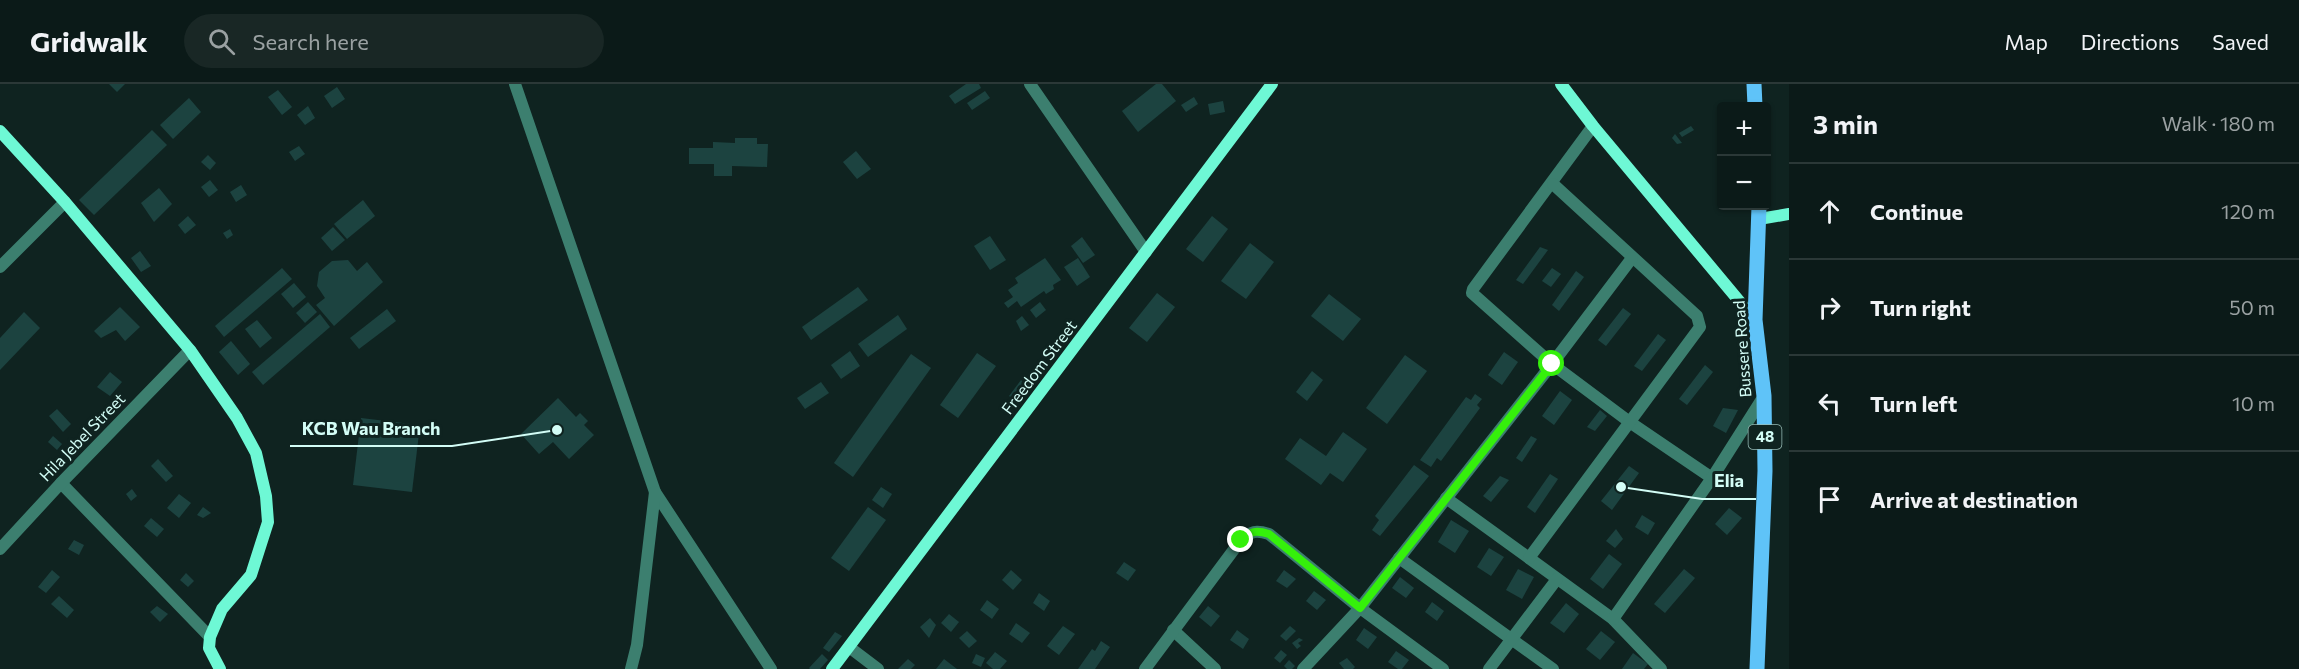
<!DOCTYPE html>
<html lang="en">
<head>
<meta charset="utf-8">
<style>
	:root { --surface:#0b1a18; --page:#192725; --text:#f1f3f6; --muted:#9aa1a2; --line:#2b3837 }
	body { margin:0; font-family:Commissioner,sans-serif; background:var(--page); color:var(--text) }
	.controls { position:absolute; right:18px; top:18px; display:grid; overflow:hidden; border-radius:6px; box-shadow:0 2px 4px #0004 }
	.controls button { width:54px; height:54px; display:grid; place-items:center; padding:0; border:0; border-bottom:2px solid var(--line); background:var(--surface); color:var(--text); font:30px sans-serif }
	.stop { position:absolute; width:18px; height:18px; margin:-14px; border:4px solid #35f00b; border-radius:50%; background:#fff }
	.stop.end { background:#35f00b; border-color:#fff; box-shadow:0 2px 6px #0008 }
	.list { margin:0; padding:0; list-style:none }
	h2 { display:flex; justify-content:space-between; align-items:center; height:78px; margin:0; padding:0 24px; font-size:26px }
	h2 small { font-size:20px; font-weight:400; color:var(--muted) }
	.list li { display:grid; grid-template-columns:39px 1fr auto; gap:18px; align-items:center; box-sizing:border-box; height:96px; padding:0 24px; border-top:2px solid var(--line) }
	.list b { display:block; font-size:22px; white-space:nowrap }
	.list em { font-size:20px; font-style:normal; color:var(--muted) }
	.icon { flex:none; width:33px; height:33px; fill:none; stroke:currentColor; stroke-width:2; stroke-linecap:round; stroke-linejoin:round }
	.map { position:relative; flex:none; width:1789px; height:585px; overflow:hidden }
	header { display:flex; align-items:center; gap:36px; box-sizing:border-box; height:84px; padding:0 30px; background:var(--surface); border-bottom:2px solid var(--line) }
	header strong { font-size:28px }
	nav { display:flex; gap:33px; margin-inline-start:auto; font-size:21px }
	.search { width:420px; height:54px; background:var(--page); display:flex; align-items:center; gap:15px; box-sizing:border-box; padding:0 21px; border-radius:33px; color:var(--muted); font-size:22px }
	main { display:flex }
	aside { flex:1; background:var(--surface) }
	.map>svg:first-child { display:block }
	.building { fill:#1c4340 }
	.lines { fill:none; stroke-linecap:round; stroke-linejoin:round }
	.street { stroke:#3c7f6f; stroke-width:12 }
	.secondary { stroke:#6ef8d5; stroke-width:12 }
	.primary { stroke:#5fc3f8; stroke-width:15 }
	.route { stroke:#35f00b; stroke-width:8 }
	.labels { text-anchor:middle; stroke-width:6; stroke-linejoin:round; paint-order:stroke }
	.shield { fill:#0f2320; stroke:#98bcb6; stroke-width:1.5 }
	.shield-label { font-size:15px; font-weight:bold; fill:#d3fdf6 }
	.street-label { font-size:16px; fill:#d3fdf6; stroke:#0f2320 }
	.leader { fill:none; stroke:#d3fdf6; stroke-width:2 }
	.callout-dot { fill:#d3fdf6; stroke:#0f2320; stroke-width:2 }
	.callout-label { font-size:18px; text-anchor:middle; font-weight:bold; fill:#d3fdf6; stroke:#0f2320; stroke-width:6; stroke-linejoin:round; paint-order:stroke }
</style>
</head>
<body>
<header>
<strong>Gridwalk</strong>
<div class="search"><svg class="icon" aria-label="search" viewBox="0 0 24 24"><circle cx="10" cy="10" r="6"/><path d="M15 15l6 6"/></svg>Search here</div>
<nav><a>Map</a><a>Directions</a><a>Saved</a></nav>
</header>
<main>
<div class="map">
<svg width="1789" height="585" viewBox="0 0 1789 585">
	<rect width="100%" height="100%" fill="#0f2320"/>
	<!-- building -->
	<g class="building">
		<path d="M109 0H125L117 8Z"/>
		<path d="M966 0H979L981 4 955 20 949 12Z"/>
		<path d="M1156 0H1162L1176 17 1138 48 1122 27Z"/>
		<path d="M337 3 345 15 332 24 324 12Z"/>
		<path d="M278 6 292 23 282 31 268 13Z"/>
		<path d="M985 7 990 14 972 26 967 19Z"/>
		<path d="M1194 13 1198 20 1186 28 1181 21Z"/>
		<path d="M189 14 201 28 173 55 160 41Z"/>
		<path d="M1223 17 1225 28 1210 31 1208 20Z"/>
		<path d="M308 22 315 34 305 41 297 31Z"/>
		<path d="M1691 42 1694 46 1682 53 1679 49Z"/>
		<path d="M152 46 167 61 94 131 79 116Z"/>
		<path d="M1675 50 1682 59 1677 60 1672 54Z"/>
		<path d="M735 54H757V60H768L767 83 732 82V92H714V80H689V64H713V58L735 59Z"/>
		<path d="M299 62 305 70 295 77 289 68Z"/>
		<path d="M856 67 871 85 857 95 843 78Z"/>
		<path d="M208 71 216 79 210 86 201 78Z"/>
		<path d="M210 96 218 106 209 113 201 103Z"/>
		<path d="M241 101 247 111 236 118 230 108Z"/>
		<path d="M159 104 172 120 154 138 141 119Z"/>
		<path d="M363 116 375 132 347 155 334 140Z"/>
		<path d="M188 132 196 141 185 150 178 141Z"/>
		<path d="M1212 132 1228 145 1203 178 1186 165Z"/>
		<path d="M333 143 345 156 332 167 321 154Z"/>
		<path d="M230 145 233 151 227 155 223 149Z"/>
		<path d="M990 152 1006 176 990 186 974 162Z"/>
		<path d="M1082 153 1095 171 1083 179 1071 162Z"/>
		<path d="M1250 159 1274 178 1246 215 1221 197Z"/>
		<path d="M1540 163 1548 166 1523 200 1516 196Z"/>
		<path d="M140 167 151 182 141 188 131 174Z"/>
		<path d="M1045 174 1061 196 1053 201 1054 205 1046 210 1044 207 1021 223 1017 217 1008 224 1004 219 1013 213 1008 206 1018 199 1015 194Z"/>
		<path d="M1078 174 1090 193 1077 202 1064 183Z"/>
		<path d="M348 176 357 187 367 178 383 198 334 242 316 221 325 214 317 202 319 188 332 177Z"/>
		<path d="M282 184 292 195 224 253 215 242Z"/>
		<path d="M1552 184 1561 190 1551 203 1542 197Z"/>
		<path d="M1576 187 1584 193 1559 227 1552 221Z"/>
		<path d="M294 199 306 213 293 224 281 210Z"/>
		<path d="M858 203 868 216 811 256 802 243Z"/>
		<path d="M1157 209 1175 223 1147 258 1129 244Z"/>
		<path d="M1329 210 1361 235 1343 257 1311 232Z"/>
		<path d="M308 218 317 228 305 239 296 229Z"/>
		<path d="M1040 218 1046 226 1036 234 1030 226Z"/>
		<path d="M120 223 140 243 125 257 116 246 101 254 94 247Z"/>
		<path d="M1623 224 1631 230 1606 262 1598 256Z"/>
		<path d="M387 225 396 237 359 265 350 254Z"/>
		<path d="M24 228 40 244 0 286V254Z"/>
		<path d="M320 230 330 243 263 301 252 288Z"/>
		<path d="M898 231 907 245 868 273 858 260Z"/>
		<path d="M1022 232 1029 241 1021 247 1016 237Z"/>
		<path d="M257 236 272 254 260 264 245 245Z"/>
		<path d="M1658 250 1666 256 1642 287 1634 282Z"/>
		<path d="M231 257 250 280 238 291 219 268Z"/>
		<path d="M850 267 860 282 841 295 831 281Z"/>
		<path d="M1504 268 1518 278 1502 301 1488 291Z"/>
		<path d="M977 269 996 282 958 334 940 321Z"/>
		<path d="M911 270 931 284 853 393 834 379Z"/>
		<path d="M1405 271 1427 287 1387 340 1366 324Z"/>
		<path d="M1705 281 1713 288 1687 321 1679 315Z"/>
		<path d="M1312 287 1323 296 1307 317 1296 308Z"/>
		<path d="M110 288 122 298 110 312 97 303Z"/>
		<path d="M1021 296 1030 303 1018 319 1009 312Z"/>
		<path d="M821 298 829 309 805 325 797 314Z"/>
		<path d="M1560 307 1572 316 1554 341 1542 332Z"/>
		<path d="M1475 310 1482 315 1477 321 1480 324 1441 377 1437 374 1431 383 1420 376 1466 313 1471 316Z"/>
		<path d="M558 314 576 333 580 329 588 337 584 341 594 351 569 375 553 358 539 370 521 350Z"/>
		<path d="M1723 324 1738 326 1726 349 1713 342Z"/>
		<path d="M57 325 71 340 63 348 49 332Z"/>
		<path d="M1600 326 1607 332 1595 347 1587 343Z"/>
		<path d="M361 334 420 341 412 408 353 401Z"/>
		<path d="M1343 348 1367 365 1343 398 1330 389 1321 401 1285 375 1300 354 1326 372Z"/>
		<path d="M53 352 62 360 57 366 48 358Z"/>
		<path d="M1531 352 1537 355 1522 378 1516 374Z"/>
		<path d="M158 375 173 392 166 398 151 382Z"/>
		<path d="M1414 381 1429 392 1380 452 1372 446 1379 436 1375 432Z"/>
		<path d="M1629 382 1639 389 1612 426 1601 417Z"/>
		<path d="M1550 390 1558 395 1535 429 1527 423Z"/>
		<path d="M1500 392 1509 396 1491 418 1483 412Z"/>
		<path d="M881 403 892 410 883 424 872 416Z"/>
		<path d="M132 405 137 412 131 417 126 410Z"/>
		<path d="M179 410 191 419 179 434 167 424Z"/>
		<path d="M203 423 211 429 203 434 197 431Z"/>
		<path d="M868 423 886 436 849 487 831 474Z"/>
		<path d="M1729 424 1742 434 1727 451 1715 440Z"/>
		<path d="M1642 431 1655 439 1648 451 1635 443Z"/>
		<path d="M151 434 164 445 157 453 144 442Z"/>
		<path d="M1451 436 1469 447 1455 469 1438 458Z"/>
		<path d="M1616 445 1623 455 1615 464 1606 457Z"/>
		<path d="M74 456 84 461 79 471 68 465Z"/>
		<path d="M1489 464 1504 473 1491 492 1477 483Z"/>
		<path d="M1609 470 1622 480 1603 505 1590 495Z"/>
		<path d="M1124 478 1136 486 1128 497 1116 489Z"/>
		<path d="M1518 485 1534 493 1522 515 1506 506Z"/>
		<path d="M1684 485 1695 494 1665 529 1654 520Z"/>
		<path d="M52 486 60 493 46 509 38 503Z"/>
		<path d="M1011 486 1022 496 1013 506 1002 496Z"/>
		<path d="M1284 486 1296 495 1287 504 1276 497Z"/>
		<path d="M186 489 194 497 188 503 180 496Z"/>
		<path d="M1400 493 1414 504 1406 514 1392 504Z"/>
		<path d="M1314 507 1326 516 1317 526 1306 517Z"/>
		<path d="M1039 509 1050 517 1044 527 1033 519Z"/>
		<path d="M59 512 74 526 67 534 51 520Z"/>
		<path d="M987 516 999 525 992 535 980 526Z"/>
		<path d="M1432 518 1444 527 1437 537 1425 528Z"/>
		<path d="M1566 519 1579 530 1564 549 1550 539Z"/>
		<path d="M157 522 168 530 160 538 150 528Z"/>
		<path d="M1208 522 1220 532 1211 543 1199 533Z"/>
		<path d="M949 530 959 538 951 548 941 539Z"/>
		<path d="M930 534 936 541 929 554 920 543Z"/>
		<path d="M1016 539 1030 549 1022 559 1009 550Z"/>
		<path d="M1063 542 1075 550 1059 571 1047 562Z"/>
		<path d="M1290 542 1296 547 1286 557 1280 552Z"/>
		<path d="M1364 544 1377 553 1368 565 1356 556Z"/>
		<path d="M1237 546 1249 555 1243 565 1230 556Z"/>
		<path d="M967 547 977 557 969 564 959 554Z"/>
		<path d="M1601 547 1615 558 1600 576 1586 565Z"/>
		<path d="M835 548 842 552 829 568 823 564Z"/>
		<path d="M1299 554 1303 556 1298 559 1301 562 1297 565 1292 559Z"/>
		<path d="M1101 557 1110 563 1095 585H1078L1092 565 1095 567Z"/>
		<path d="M1281 566 1287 571 1280 579 1274 574Z"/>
		<path d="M1396 567 1409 576 1402 585H1398L1388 578Z"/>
		<path d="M995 568 1007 577 1000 585H993L986 579Z"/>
		<path d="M1633 569 1648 580 1644 585H1622Z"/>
		<path d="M822 570 828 576 820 585H810L809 584Z"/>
		<path d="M976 570 985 574 981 583 972 579Z"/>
		<path d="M1347 574 1355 583 1353 585H1344L1339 579Z"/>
		<path d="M908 575 915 581 911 585H898Z"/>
		<path d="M944 575 957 585H936Z"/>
		<path d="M1289 576 1295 582 1292 585H1287L1284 582Z"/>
	</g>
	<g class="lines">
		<!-- street -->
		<g class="street">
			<path d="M515 0 655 408 771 585"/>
			<path d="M1030 0 1146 168"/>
			<path d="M1593 42 1473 205 1472 209 1552 280 1631 339 1712 394"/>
			<path d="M0 183 65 118"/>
			<path d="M61 399 210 553"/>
			<path d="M1446 414 1613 535 1661 585"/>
			<path d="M0 465 61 399 190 266"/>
			<path d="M1399 474 1553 585"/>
			<path d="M1529 474 1700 243 1697 232 1553 100"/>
			<path d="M1613 535 1712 394 1764 312"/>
			<path d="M1173 546 1215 585"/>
			<path d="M849 563 878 585"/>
			<path d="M631 585 637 561 655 408"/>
			<path d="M1145 585 1241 456C1251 447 1256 446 1269 450L1360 524 1443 585"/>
			<path d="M1303 585 1360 524 1552 280 1632 174"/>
			<path d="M1489 585 1557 495"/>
		</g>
		<!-- secondary -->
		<g class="secondary">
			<path d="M1561 0 1593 42 1755 236"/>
			<path d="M0 47 65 118 190 266 237 334 256 369 266 412 268 438 251 491 222 525 210 553 209 564 220 585"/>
			<path d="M1759 135 1789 130"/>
			<path d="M832 585 1272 0"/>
		</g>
		<!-- primary -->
		<g class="primary">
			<path d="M1754 0 1755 22"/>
			<path d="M1757 585 1765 387 1764 312 1755 236 1759 122"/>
		</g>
	</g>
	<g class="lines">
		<!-- route -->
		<path class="route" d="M1241 456C1251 447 1256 446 1269 450L1360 524 1552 280"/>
	</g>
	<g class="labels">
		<!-- shield labels -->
		<rect class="shield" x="1748.5" y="341" width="33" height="24" rx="4.5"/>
		<g class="shield-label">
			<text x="1765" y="358">48</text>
		</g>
		<!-- street labels -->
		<g class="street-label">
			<text transform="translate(1742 265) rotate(-94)" y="6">Bussere Road</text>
			<text transform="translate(1039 283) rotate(-53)" y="6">Freedom Street</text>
			<text transform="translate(82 353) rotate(-46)" y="6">Hila Jebel Street</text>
		</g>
	</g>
	<!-- callouts -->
	<path class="leader" d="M557 346L452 362H290M1621 403L1702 415H1756"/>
	<g class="callout-dot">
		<circle cx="557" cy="346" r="6"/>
		<circle cx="1621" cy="403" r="6"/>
	</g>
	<g class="callout-label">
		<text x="371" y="351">KCB Wau Branch</text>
		<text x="1729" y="403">Elia</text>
	</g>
</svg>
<div class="controls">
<button>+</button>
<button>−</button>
</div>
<div class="stop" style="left:1552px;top:280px"></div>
<div class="stop end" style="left:1241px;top:456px"></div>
</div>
<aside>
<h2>3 min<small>Walk · 180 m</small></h2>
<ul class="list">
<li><svg class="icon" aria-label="ahead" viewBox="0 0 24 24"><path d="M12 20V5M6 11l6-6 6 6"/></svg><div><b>Continue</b></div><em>120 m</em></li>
<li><svg class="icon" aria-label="right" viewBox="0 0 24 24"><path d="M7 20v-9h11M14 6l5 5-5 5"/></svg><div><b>Turn right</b></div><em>50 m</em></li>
<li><svg class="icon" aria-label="left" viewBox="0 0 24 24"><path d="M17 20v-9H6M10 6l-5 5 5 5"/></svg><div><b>Turn left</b></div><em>10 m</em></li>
<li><svg class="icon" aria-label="arrive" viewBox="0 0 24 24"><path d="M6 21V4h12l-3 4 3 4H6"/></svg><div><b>Arrive at destination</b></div></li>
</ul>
</aside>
</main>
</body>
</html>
